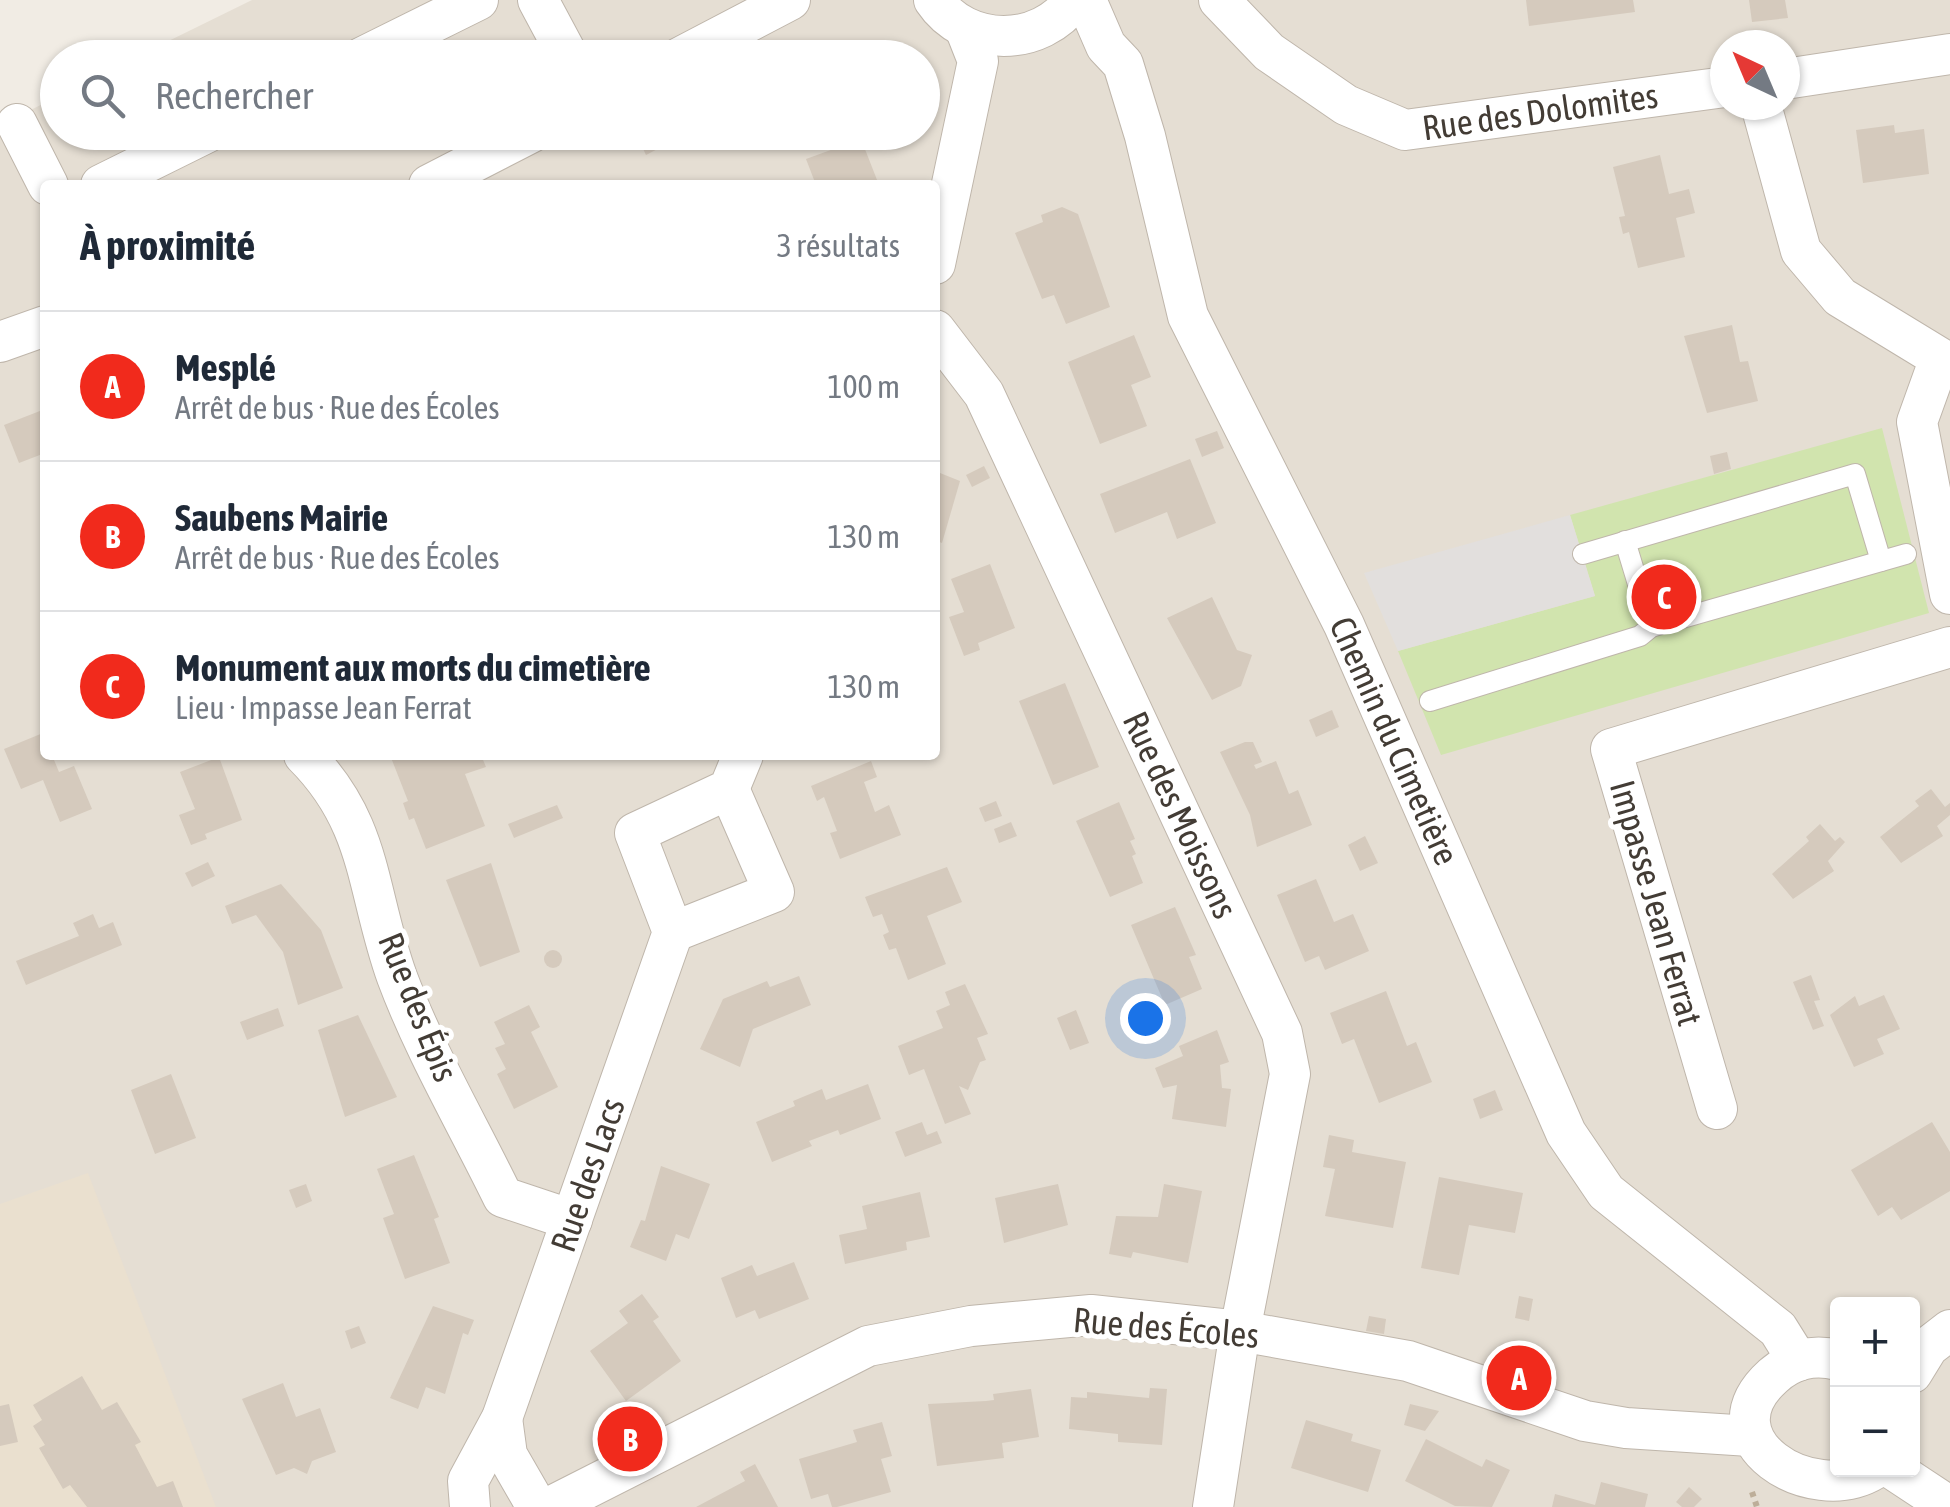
<!DOCTYPE html>
<html lang="fr">
<head>
<meta charset="utf-8">
<style>
	:root { --surface:#fff; --page:#f6f6f7; --text:#1f2937; --muted:#747a83; --line:#e0e1e3; --accent:#f12a1c }
	body { margin:0; font-family:"Asap Condensed",sans-serif; background:var(--page); color:var(--text) }
	.controls { position:absolute; right:30px; bottom:30px; display:grid; overflow:hidden; border-radius:10px; box-shadow:0 2px 8px #0004 }
	.controls button { width:90px; height:90px; display:grid; place-items:center; padding:0; border:0; border-bottom:2px solid var(--line); background:var(--surface); color:var(--text); font:50px sans-serif }
	.compass { position:absolute; left:1710px; top:30px; width:90px; height:90px; border-radius:50%; background:var(--surface); box-shadow:0 2px 8px #0004; rotate:316deg }
	.you { position:absolute; left:1145px; top:1018px; width:35px; height:35px; margin:-25px; border:8px solid #fff; border-radius:50%; background:#1a73e8; box-shadow:0 0 0 15px #1a73e833 }
	.badge { display:grid; place-items:center; width:65px; height:65px; border-radius:50%; background:var(--accent); color:#fff; font-size:32px; font-weight:700 }
	.pin { position:absolute; translate:-50% -50%; border:5px solid #fff; box-shadow:0 2px 10px #0006 }
	.list { margin:0; padding:0; list-style:none }
	h2 { display:flex; justify-content:space-between; align-items:center; height:130px; margin:0; padding:0 40px; font-size:42px }
	h2 small { font-size:32px; font-weight:400; color:var(--muted) }
	.list li { display:grid; grid-template-columns:65px 1fr auto; gap:30px; align-items:center; box-sizing:border-box; height:150px; padding:0 40px; border-top:2px solid var(--line) }
	.list b { display:block; font-size:38px; white-space:nowrap }
	.list p { margin:0; font-size:32px; white-space:nowrap; color:var(--muted) }
	.list em { font-size:32px; font-style:normal; color:var(--muted) }
	.icon { flex:none; width:55px; height:55px; fill:none; stroke:currentColor; stroke-width:2; stroke-linecap:round; stroke-linejoin:round }
	.map { position:relative; flex:none; width:1950px; height:1507px; overflow:hidden }
	.search { position:absolute; background:var(--surface); box-shadow:0 2px 8px #0004; left:40px; top:40px; width:900px; height:110px; display:flex; align-items:center; gap:25px; box-sizing:border-box; padding:0 35px; border-radius:55px; color:var(--muted); font-size:38px }
	.panel { position:absolute; background:var(--surface); box-shadow:0 2px 8px #0004; left:40px; top:180px; width:900px; height:580px; border-radius:10px }
	.map>svg:first-child { display:block }
	.residential { fill:#e5ded3; fill-rule:evenodd }
	.education { fill:#eae0cf }
	.green { fill:#d1e4ae }
	.parking { fill:#e2dfdd }
	.building { fill:#d5cabd }
	.lines { fill:none; stroke-linecap:round; stroke-linejoin:round }
	.service-casing { stroke:#bfb6ab; stroke-width:22 }
	.minor-casing { stroke:#bfb6ab; stroke-width:42 }
	.path { stroke:#bdae99; stroke-width:6; stroke-dasharray:5 5; stroke-linecap:butt }
	.service { stroke:#fff; stroke-width:20 }
	.minor { stroke:#fff; stroke-width:40 }
	.labels { text-anchor:middle; stroke-width:10; stroke-linejoin:round; paint-order:stroke }
	.street-label { font-size:35px; fill:#433c35; stroke:#fff }
</style>
</head>
<body>
<div class="map">
<svg width="1950" height="1507" viewBox="0 0 1950 1507">
	<rect width="100%" height="100%" fill="#f1ece4"/>
	<!-- residential -->
	<path class="residential" d="M252 0H1950V1507H0V125L57 97 58 132H922V58L136 57ZM1725 45H1785V105H1725ZM45 185H935V755H45ZM1838 1304H1912V1470H1838Z"/>
	<!-- education -->
	<path class="education" d="M88 1173 216 1507H0V1204Z"/>
	<!-- green -->
	<path class="green" d="M1882 428 1929 613 1441 755 1398 651 1595 596 1570 515Z"/>
	<!-- parking -->
	<path class="parking" d="M1570 515 1595 596 1398 651 1364 573Z"/>
	<!-- building -->
	<g class="building">
		<path d="M1526 0H1633L1635 12 1529 26Z"/>
		<path d="M1749 0H1785L1788 18 1752 22Z"/>
		<path d="M1894 125 1895 133 1924 129 1929 174 1863 183 1856 130Z"/>
		<path d="M645 132H663L669 143 646 155 637 136Z"/>
		<path d="M861 139 879 185H816L806 159Z"/>
		<path d="M1660 155 1669 194 1689 189 1695 213 1676 218 1685 257 1638 268 1629 232 1623 234 1619 217 1625 216 1613 167Z"/>
		<path d="M1062 207 1078 214 1110 307 1066 324 1054 295 1042 299 1015 233 1043 222 1041 215Z"/>
		<path d="M1732 325 1740 362 1748 361 1758 401 1707 413 1684 336Z"/>
		<path d="M1134 335 1151 377 1131 385 1147 426 1100 444 1068 362Z"/>
		<path d="M45 409V453L19 463 4 425Z"/>
		<path d="M1217 431 1224 448 1202 457 1195 439Z"/>
		<path d="M1727 452 1731 469 1714 474 1710 456Z"/>
		<path d="M1190 459 1216 523 1177 539 1167 512 1115 533 1100 494Z"/>
		<path d="M984 466 990 478 972 487 966 475Z"/>
		<path d="M935 471 960 481 942 543 935 540Z"/>
		<path d="M990 564 1015 628 978 643 980 650 964 656 949 617 964 612 951 579Z"/>
		<path d="M1212 597 1237 650 1252 655 1241 686 1212 700 1167 618Z"/>
		<path d="M1065 683 1099 767 1053 785 1019 701Z"/>
		<path d="M1332 710 1339 727 1316 737 1309 720Z"/>
		<path d="M43 733 45 755H52L59 772 74 766 92 809 60 822 43 780 21 789 4 749Z"/>
		<path d="M1245 742H1253L1262 762 1254 765 1256 769 1276 761 1289 794 1298 790 1312 825 1257 847 1250 815 1220 752Z"/>
		<path d="M390 755H481L486 767 465 774 485 826 426 849 414 818 409 820 403 803 408 801Z"/>
		<path d="M219 757 242 820 205 834 207 839 191 845 179 815 195 809 180 772Z"/>
		<path d="M871 761 877 777 864 782 875 812 889 805 901 835 840 859 830 833 837 831 824 797 817 801 811 786Z"/>
		<path d="M1931 789 1945 807 1950 803V815L1937 826 1943 836 1901 863 1880 837 1919 806 1915 801Z"/>
		<path d="M996 801 1002 816 985 822 979 808Z"/>
		<path d="M1119 802 1135 839 1130 841 1136 854 1132 856 1143 883 1110 897 1076 821Z"/>
		<path d="M557 805 563 818 514 838 508 824Z"/>
		<path d="M1011 822 1017 836 999 843 994 829Z"/>
		<path d="M1820 824 1835 841 1840 837 1845 842 1828 861 1834 871 1793 899 1772 874 1809 841 1806 837Z"/>
		<path d="M1365 836 1378 863 1360 871 1348 845Z"/>
		<path d="M208 862 215 876 192 887 185 873Z"/>
		<path d="M491 863 520 952 480 967 446 880Z"/>
		<path d="M947 867 962 902 927 916 946 964 908 980 896 948 889 950 883 935 889 932 882 914 873 917 865 897Z"/>
		<path d="M1316 879 1334 922 1353 914 1369 951 1325 970 1319 956 1305 962 1277 895Z"/>
		<path d="M281 884 321 930 343 988 298 1005 283 952 256 915 232 924 225 906Z"/>
		<path d="M1175 907 1196 955 1189 957 1202 989 1165 1005 1131 925Z"/>
		<path d="M93 914 99 928 113 922 122 945 26 985 16 961 79 936 73 923Z"/>
		<circle cx="553" cy="959" r="9"/>
		<path d="M1811 975 1820 1000 1814 1001 1824 1026 1813 1030 1793 982Z"/>
		<path d="M799 976 811 1005 753 1029 740 1067 700 1049 723 999 767 981 770 987Z"/>
		<path d="M965 984 988 1034 977 1038 986 1060 980 1062 968 1090 959 1086 971 1114 945 1124 924 1069 909 1075 898 1046 943 1028 936 1011 950 1005 945 992Z"/>
		<path d="M1386 991 1407 1046 1416 1042 1432 1082 1379 1103 1354 1039 1342 1044 1330 1013Z"/>
		<path d="M1884 995 1900 1029 1877 1039 1884 1054 1854 1067 1830 1015 1855 996 1859 1006Z"/>
		<path d="M529 1005 540 1027 531 1032 558 1087 514 1109 497 1074 506 1069 495 1048 505 1044 494 1022Z"/>
		<path d="M278 1008 284 1026 247 1040 240 1022Z"/>
		<path d="M1076 1010 1089 1043 1070 1050 1057 1018Z"/>
		<path d="M358 1015 397 1097 345 1117 318 1030Z"/>
		<path d="M1217 1030 1229 1062 1220 1065 1222 1088 1231 1089 1226 1127 1172 1119 1177 1085 1163 1088 1155 1068 1183 1056 1179 1046Z"/>
		<path d="M171 1074 196 1138 155 1154 131 1090Z"/>
		<path d="M868 1084 881 1119 840 1135 838 1130 809 1141 812 1146 772 1162 756 1122 795 1106 793 1101 822 1089 826 1100Z"/>
		<path d="M1495 1090 1503 1110 1480 1119 1473 1099Z"/>
		<path d="M922 1122 927 1135 937 1131 942 1143 905 1157 895 1132Z"/>
		<path d="M1932 1122 1950 1152V1191L1901 1220 1892 1207 1878 1216 1851 1170Z"/>
		<path d="M1329 1135 1354 1140 1352 1152 1406 1162 1393 1228 1325 1216 1335 1169 1323 1167Z"/>
		<path d="M414 1155 439 1217 434 1219 450 1263 405 1279 383 1218 394 1214 377 1169Z"/>
		<path d="M661 1166 710 1184 689 1239 676 1234 666 1261 630 1247 641 1220 645 1221Z"/>
		<path d="M1439 1177 1523 1193 1515 1233 1469 1225 1459 1275 1421 1268Z"/>
		<path d="M306 1184 312 1201 296 1208 289 1190Z"/>
		<path d="M1058 1184 1068 1225 1004 1243 995 1198Z"/>
		<path d="M1164 1184 1202 1191 1188 1263 1133 1252 1131 1258 1109 1254 1116 1216 1158 1217Z"/>
		<path d="M920 1192 930 1237 906 1242 907 1250 845 1264 839 1235 867 1229 862 1206Z"/>
		<path d="M794 1262 809 1299 759 1319 755 1310 736 1318 721 1278 752 1265 757 1276Z"/>
		<path d="M642 1294 659 1317 653 1321 681 1361 626 1401 590 1351 628 1323 619 1311Z"/>
		<path d="M1519 1296 1533 1299 1529 1321 1515 1318Z"/>
		<path d="M433 1306 474 1320 468 1335 463 1333 445 1394 426 1387 418 1409 390 1398Z"/>
		<path d="M1369 1316 1386 1319 1384 1334 1366 1331Z"/>
		<path d="M359 1326 366 1343 351 1349 345 1331Z"/>
		<path d="M82 1376 102 1410 117 1402 141 1442 135 1445 157 1487 173 1481 183 1507H87L70 1485 63 1489 39 1448 45 1445 33 1426 42 1420 33 1405Z"/>
		<path d="M283 1383 296 1417 320 1408 336 1452 312 1461 307 1474 294 1468 276 1475 242 1399Z"/>
		<path d="M1150 1388 1167 1389 1162 1445 1118 1442V1434L1069 1429 1071 1397 1087 1398V1392L1149 1398Z"/>
		<path d="M1031 1389 1039 1437 1002 1443 1004 1458 937 1466 928 1404 986 1401 994 1400 993 1394Z"/>
		<path d="M9 1404 18 1442 0 1446V1406Z"/>
		<path d="M1410 1404 1439 1411 1425 1431 1404 1425Z"/>
		<path d="M1306 1420 1353 1434 1351 1441 1381 1450 1368 1492 1291 1468Z"/>
		<path d="M882 1422 892 1456 881 1459 891 1492 837 1507H832L828 1494 811 1499 799 1459 857 1442 853 1430Z"/>
		<path d="M1426 1439 1482 1467 1486 1459 1510 1470 1492 1507 1455 1506 1405 1481Z"/>
		<path d="M755 1464 778 1507H696L745 1481 740 1472Z"/>
		<path d="M1601 1482 1648 1494 1645 1507H1552L1555 1494 1595 1505Z"/>
		<path d="M1689 1487 1702 1499 1694 1507H1682L1676 1502Z"/>
	</g>
	<g class="lines">
		<defs>
			<g id="service">
				<path d="M1625 541 1651 627"/>
				<path d="M1583 554 1855 474 1881 561"/>
				<path d="M1430 701 1640 636 1651 627 1906 554"/>
			</g>
			<g id="minor">
				<path d="M538 0 569 58"/>
				<path d="M934 0C966 48 1041 48 1074 0"/>
				<path d="M1086 0 1106 46 1123 64 1145 136 1188 316 1344 625 1566 1133 1606 1192 1778 1329 1798 1361"/>
				<path d="M1219 0 1269 52 1346 105 1405 130 1725 87"/>
				<path d="M361 58 478 0"/>
				<path d="M679 58 790 0"/>
				<path d="M1785 79 1950 54"/>
				<path d="M1761 105 1801 251 1840 297 1940 358 1917 422 1950 594"/>
				<path d="M17 124 48 185"/>
				<path d="M101 185 208 132"/>
				<path d="M429 185 532 132"/>
				<path d="M935 264 978 61 965 28"/>
				<path d="M935 330 984 394 1282 1033 1290 1074 1240 1331 1213 1507"/>
				<path d="M0 342 45 326"/>
				<path d="M304 755C373 824 366 891 397 977 425 1052 468 1125 503 1197L572 1220"/>
				<path d="M673 932 774 892 729 789"/>
				<path d="M1717 1109 1611 749 1950 647"/>
				<path d="M1838 1360C1813 1354 1792 1359 1773 1376 1702 1440 1811 1507 1873 1470"/>
				<path d="M1912 1373 1928 1347 1950 1330"/>
				<path d="M502 1418 507 1455 537 1507"/>
				<path d="M1894 1470 1950 1507"/>
				<path d="M470 1507 468 1481 502 1418 673 932 635 833 729 789 743 755"/>
				<path d="M550 1507 868 1346 971 1326 1091 1315 1240 1331 1408 1361 1585 1421 1626 1428 1750 1436"/>
			</g>
		</defs>
		<!-- service casing -->
		<use href="#service" class="service-casing"/>
		<!-- minor casing -->
		<use href="#minor" class="minor-casing"/>
		<!-- path -->
		<g class="path">
			<path d="M1915 1407 1917 1445"/>
			<path d="M1752 1492 1757 1507"/>
		</g>
		<!-- service -->
		<use href="#service" class="service"/>
		<!-- minor -->
		<use href="#minor" class="minor"/>
	</g>
	<g class="labels">
		<!-- street labels -->
		<g class="street-label">
			<text transform="translate(1540 112) rotate(-8)" y="12">Rue des Dolomites</text>
			<text transform="translate(1394 741) rotate(66)" y="12">Chemin du Cimetière</text>
			<text transform="translate(1180 815) rotate(65)" y="12">Rue des Moissons</text>
			<text transform="translate(1656 903) rotate(74)" y="12">Impasse Jean Ferrat</text>
			<text transform="translate(418 1007) rotate(68)" y="12">Rue des Épis</text>
			<text transform="translate(588 1175) rotate(-71)" y="12">Rue des Lacs</text>
			<text transform="translate(1166 1328) rotate(5)" y="12">Rue des Écoles</text>
		</g>
	</g>
</svg>
<div class="controls">
<button>+</button>
<button>−</button>
</div>
<svg class="compass" viewBox="-18 -18 36 36"><path d="M0-13l5 13h-10z" fill="#e53935"/><path d="M0 13l5-13h-10z" fill="#747a83"/></svg>
<div class="you"></div>
<div class="pin badge" style="left:1519px;top:1378px">A</div>
<div class="pin badge" style="left:630px;top:1439px">B</div>
<div class="pin badge" style="left:1664px;top:597px">C</div>
<div class="search"><svg class="icon" aria-label="search" viewBox="0 0 24 24"><circle cx="10" cy="10" r="6"/><path d="M15 15l6 6"/></svg>Rechercher</div>
<section class="panel">
<h2>À proximité<small>3 résultats</small></h2>
<ul class="list">
<li><span class="badge">A</span><div><b>Mesplé</b><p>Arrêt de bus · Rue des Écoles</p></div><em>100 m</em></li>
<li><span class="badge">B</span><div><b>Saubens Mairie</b><p>Arrêt de bus · Rue des Écoles</p></div><em>130 m</em></li>
<li><span class="badge">C</span><div><b>Monument aux morts du cimetière</b><p>Lieu · Impasse Jean Ferrat</p></div><em>130 m</em></li>
</ul>
</section>
</div>
</body>
</html>
